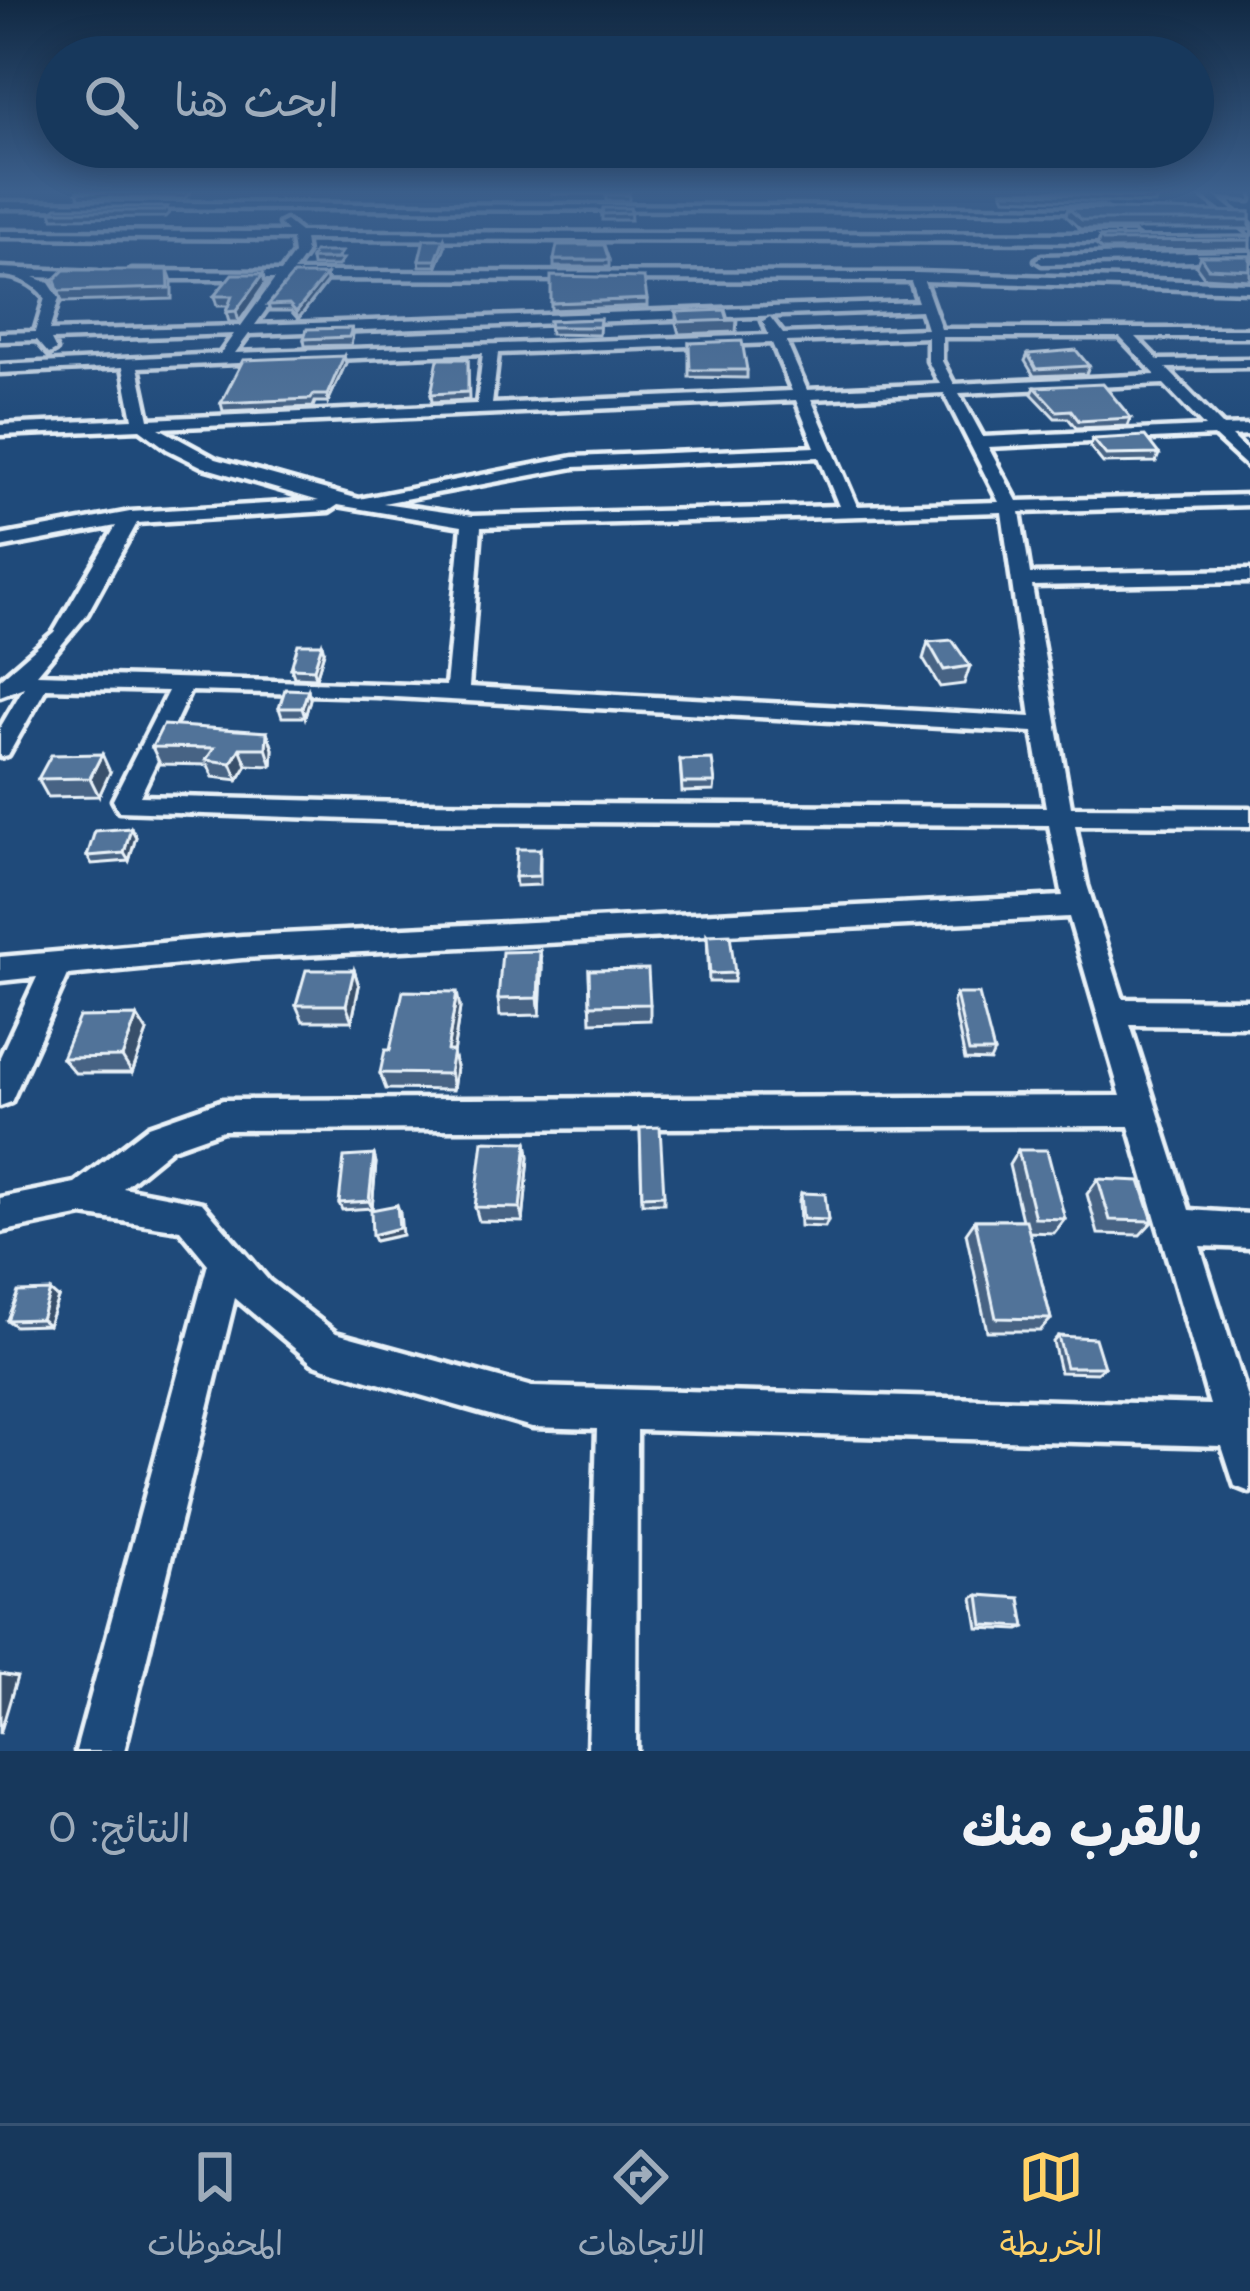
<!DOCTYPE html>
<html lang="ar">
<head>
<meta charset="utf-8">
<style>
	:root { --surface:#17385c; --page:#203f62; --text:#f1f3f6; --muted:#9eacbb; --line:#365272; --accent:#ffd166 }
	body { margin:0; font-family:"Playpen Sans","Playpen Sans Arabic",sans-serif; background:var(--page); color:var(--text); direction:rtl }
	.list { margin:0; padding:0; list-style:none }
	h2 { display:flex; justify-content:space-between; align-items:center; height:156px; margin:0; padding:0 48px; font-size:51px }
	h2 small { font-size:39px; font-weight:400; color:var(--muted) }
	.icon { flex:none; width:66px; height:66px; fill:none; stroke:currentColor; stroke-width:2; stroke-linecap:round; stroke-linejoin:round }
	.map { position:relative; flex:none; width:1250px; height:1751px; overflow:hidden; direction:ltr }
	.search { position:absolute; background:var(--surface); box-shadow:0 6px 30px #0003; left:36px; right:36px; top:36px; height:132px; display:flex; align-items:center; gap:30px; box-sizing:border-box; padding:0 42px; border-radius:66px; color:var(--muted); font-size:45px }
	.sheet { height:372px; background:var(--surface) }
	nav { display:flex; justify-content:space-around; align-items:center; box-sizing:border-box; height:168px; border-top:3px solid var(--line); background:var(--surface); font-size:33px; color:var(--muted) }
	nav a { display:grid; justify-items:center; gap:6px }
	nav .on { color:var(--accent) }
	.map>svg:first-child { display:block }
	.lines { fill:none; stroke-linecap:round; stroke-linejoin:round }
	.street-casing { stroke:#e8f1f8; stroke-width:9 }
	.street { fill:#1f4a7a; fill-rule:evenodd }
	.wall { fill:#466384; stroke:#e8f1f8; stroke-width:3 }
	.shaded-wall { fill:#39506b; stroke:#e8f1f8; stroke-width:3 }
	.building { fill:#517399; stroke:#e8f1f8; stroke-width:3 }
</style>
</head>
<body>
<div class="map">
<svg width="1250" height="1751" viewBox="0 0 1250 1751">
	<rect width="100%" height="100%" fill="#1f4a7a"/>
	<filter id="ink" filterUnits="userSpaceOnUse"><feTurbulence type="fractalNoise" baseFrequency=".00833" numOctaves="2"/><feDisplacementMap in="SourceGraphic" scale="24" xChannelSelector="R" yChannelSelector="G"/><feConvolveMatrix kernelMatrix="1 2 1 2 8 2 1 2 1" color-interpolation-filters="sRGB"/></filter>
	<g filter="url(#ink)">
		<g class="lines">
			<defs>
				<g id="street">
					<path d="M1196 191 1250 194V200L1215 196 1250 224V233Z"/>
					<path d="M0 202 1102 208 1108 211 0 208Z"/>
					<path d="M286 221 300 232 1132 234 1138 238 1132 242 304 239 306 254 293 272 916 273 1250 283V291L924 281 941 329H1250V337H1136L1158 360 1250 359V367L1166 368 1223 426 1250 425V435L1232 436 1250 454V469L1214 436 988 447 1017 501 1250 495V505L1020 512 1030 574 1250 570V582L1032 586 1071 807 1250 808V826L1075 825 1087 885 1123 999 1250 1000V1026L1130 1025 1189 1210 1250 1214V1248L1200 1246 1250 1405V1492L1235 1486 1222 1446 637 1430 636 1751H588L597 1429 532 1427 326 1368 312 1363 235 1298 124 1751H76L208 1264 180 1230 83 1215 0 1232V1198L75 1183 149 1126 223 1100 1121 1096 1069 917 242 958 68 975 11 1102 0 1106V1057L37 977 0 981V957L242 936 1063 896 1049 825 406 821 119 811 113 800 168 691 46 688 8 755 0 757V728L24 687 0 696V679L54 632 116 526 0 548V536L130 512 319 501 203 467 167 449 140 429 0 435V425L133 419 123 367 0 373V365L220 354 234 334 51 340 56 350 49 354 37 340 0 341V333L35 332 45 298C35 283 17 276 0 276V268L98 272 94 279 34 277 49 283 59 298 49 331 241 326 275 279H132L126 275 132 271 281 272 294 254 292 239 0 237V231L287 232 280 224ZM288 279 911 281 918 302 255 325ZM921 310 927 329 783 334 770 317 763 321 769 335 235 353 249 334ZM928 337V361L940 384 807 390 786 342ZM942 337H1120L1156 375 954 384 942 361ZM772 343 792 391 492 404 498 353ZM483 353 477 404 149 419 138 367ZM1164 384 1205 427 983 437 959 393ZM944 393 999 502 857 506 811 399ZM796 400 815 447 574 457 359 499 216 459 159 428ZM819 457 839 506 472 516 383 503 574 467ZM338 505 462 526 446 686 37 674 87 614 137 523 329 511ZM1002 512 1031 717 469 687 481 527ZM190 691 377 696 1033 732 1046 807 406 803 140 796ZM1129 1126 1210 1405 532 1387 336 1333 269 1281 202 1203 123 1188 172 1148 223 1130Z"/>
					<path d="M1250 252V260L1042 264 1036 260 1042 256Z"/>
				</g>
			</defs>
			<!-- street casing -->
			<use href="#street" class="street-casing"/>
			<!-- street -->
			<use href="#street" class="street"/>
		</g>
		<!-- wall -->
		<g class="wall">
			<path d="M78 191H191V192L184 199 79 198 77 192Z"/>
			<path d="M552 191H629V201H606V194H552Z"/>
			<path d="M1002 191H1149L1157 198 1155 204 1005 198Z"/>
			<path d="M167 207 169 213 165 217 53 218 51 211Z"/>
			<path d="M630 208 631 220H602V214Z"/>
			<path d="M1068 208 1250 212V229H1080L1066 216Z"/>
			<path d="M1250 236V249L1102 250 1097 246 1100 237Z"/>
			<path d="M444 239 445 246 437 266H420L419 260Z"/>
			<path d="M1200 256H1250V280L1204 277 1196 266Z"/>
			<path d="M311 259H343L338 266H312Z"/>
			<rect x="554" y="260" width="55" height="7"/>
			<path d="M168 270 172 281V299L62 302 55 279Z"/>
			<path d="M326 275 327 282 298 319 291 311H270L268 305Z"/>
			<path d="M265 284 239 322H229L226 312 228 306H217L214 296Z"/>
			<path d="M647 299V306L551 310V303Z"/>
			<path d="M676 312 737 320 736 332 679 334 676 323Z"/>
			<path d="M600 319 599 335 550 334 549 321Z"/>
			<path d="M353 335 351 345 305 346 304 339Z"/>
			<path d="M689 343 747 370V378L689 377Z"/>
			<path d="M1028 354 1089 366 1086 374 1034 376 1025 361Z"/>
			<path d="M344 356 346 363 328 402H315L313 407 223 411 221 403Z"/>
			<path d="M468 359 469 400 432 402 431 394Z"/>
			<path d="M1035 387 1131 418 1128 426 1076 428 1068 418H1055L1032 394Z"/>
			<path d="M1093 439 1159 454 1156 462 1103 463 1090 447Z"/>
			<path d="M928 642 970 666 964 684 940 687 923 659Z"/>
			<path d="M324 652 316 678 294 677 291 668Z"/>
			<path d="M308 690 310 699 305 717H282L279 708Z"/>
			<path d="M267 732 273 749 272 766 247 765 238 780 213 777 208 765 160 764 152 747Z"/>
			<path d="M680 760 715 783 714 791 682 792Z"/>
			<path d="M110 772 99 796 48 797 38 779Z"/>
			<path d="M131 828 136 837 129 861 92 864 87 856Z"/>
			<path d="M540 849V885L516 886 515 877Z"/>
			<path d="M707 935 735 973 734 982H709Z"/>
			<path d="M540 951 542 967 540 1015 500 1016 498 999Z"/>
			<path d="M354 970 359 986 352 1021H303L296 1005Z"/>
			<path d="M589 970 650 1004V1020L591 1022Z"/>
			<path d="M956 994 994 1052 990 1061 965 1060 953 1002Z"/>
			<path d="M460 1008 453 1053 456 1067 453 1090 386 1089 380 1073 390 1050Z"/>
			<path d="M137 1016 147 1032 132 1073H75L62 1058Z"/>
			<path d="M640 1128 664 1195V1203H642Z"/>
			<path d="M527 1142 529 1157 523 1222 479 1221 475 1207Z"/>
			<path d="M1018 1150 1065 1219 1054 1233 1029 1232 1051 1319 1040 1331H987L966 1233 975 1220H1022L1009 1165Z"/>
			<path d="M374 1155 376 1163 372 1208 342 1210 339 1203Z"/>
			<path d="M1098 1179 1153 1221 1140 1235 1098 1234 1087 1194Z"/>
			<path d="M801 1193 828 1220 825 1227 800 1226 799 1200Z"/>
			<path d="M58 1298 48 1325 15 1326 7 1320Z"/>
			<path d="M1058 1336 1104 1367 1097 1373 1060 1372 1053 1342Z"/>
			<path d="M979 1595 1025 1627 1019 1630 978 1628 973 1598Z"/>
		</g>
		<!-- shaded-wall -->
		<g class="shaded-wall">
			<path d="M444 239 445 246 437 266 436 260Z"/>
			<path d="M263 274 265 284 239 322 236 311Z"/>
			<path d="M326 275 327 282 298 319 296 312Z"/>
			<path d="M344 356 346 363 328 402 327 395Z"/>
			<path d="M322 644 324 652 316 678 314 669Z"/>
			<path d="M308 690 310 699 305 717 302 708Z"/>
			<path d="M267 732 273 749 272 766 266 748Z"/>
			<path d="M240 748 247 765 238 780 231 763Z"/>
			<path d="M102 754 110 772 99 796 90 778Z"/>
			<path d="M131 828 136 837 129 861 124 853Z"/>
			<path d="M540 951 542 967 540 1015 538 998Z"/>
			<path d="M354 970 359 986 352 1021 346 1005Z"/>
			<path d="M457 992 460 1008 453 1053 456 1067 453 1090 447 1051Z"/>
			<path d="M137 1016 147 1032 132 1073 122 1057Z"/>
			<path d="M527 1142 529 1157 523 1222 520 1208Z"/>
			<path d="M374 1155 376 1163 372 1208 369 1201Z"/>
			<path d="M397 1205 400 1212 402 1235 375 1241 372 1235Z"/>
			<path d="M50 1291 58 1298 48 1325 41 1319Z"/>
			<path d="M0 1674 17 1677 0 1734Z"/>
		</g>
		<!-- building -->
		<g class="building">
			<path d="M78 191H185L183 193 77 192Z"/>
			<path d="M607 191H629V195H606Z"/>
			<path d="M1006 191H1149L1157 198 1006 192Z"/>
			<path d="M57 207H167L163 211H51Z"/>
			<path d="M603 208H630L631 213 602 214Z"/>
			<path d="M1068 208 1250 212V220H1082Z"/>
			<path d="M1250 236V240L1104 241 1100 237Z"/>
			<path d="M424 239H444L436 260H419Z"/>
			<path d="M557 245H604L609 260H554Z"/>
			<path d="M314 252H342L337 259H311Z"/>
			<path d="M1200 256H1250V270L1208 268Z"/>
			<path d="M64 270H168L169 288 58 291 55 279Z"/>
			<path d="M232 274H263L236 311 226 312 232 296H214Z"/>
			<path d="M293 275H326L296 312 289 304 268 305Z"/>
			<path d="M551 276 644 278 647 299 551 303Z"/>
			<path d="M725 310 728 320H737L679 322 676 312Z"/>
			<path d="M600 319 599 327H550L549 321Z"/>
			<path d="M352 328 349 337 304 339 307 329Z"/>
			<path d="M742 341 747 370H690L689 343Z"/>
			<path d="M1076 350 1089 366 1036 369 1028 354Z"/>
			<path d="M344 356 327 395H313L311 399 221 403 243 360Z"/>
			<path d="M438 359H468V392L431 394Z"/>
			<path d="M1103 384 1131 418 1079 421 1071 410 1057 411 1035 387Z"/>
			<path d="M1145 436 1159 454 1106 455 1093 439Z"/>
			<path d="M952 640 970 666 944 670 928 642Z"/>
			<path d="M298 644H322L314 669 291 668Z"/>
			<path d="M285 689 308 690 302 708H279Z"/>
			<path d="M163 725 267 732 266 748H240L231 763 206 760 214 748 152 747Z"/>
			<path d="M102 754 90 778 38 779 51 755Z"/>
			<path d="M712 759 715 783H682L680 760Z"/>
			<path d="M131 828 124 853 87 856 95 831Z"/>
			<path d="M517 849H540L539 876 515 877Z"/>
			<path d="M730 934 735 973 710 974 707 935Z"/>
			<path d="M540 951 538 998 498 999 502 952Z"/>
			<path d="M648 969 650 1004 590 1005 589 970Z"/>
			<path d="M306 970H354L346 1005H296Z"/>
			<path d="M403 991 457 992 447 1051H453L449 1074 380 1073 385 1050H390Z"/>
			<path d="M956 994H979L994 1052H969Z"/>
			<path d="M137 1016 122 1057 62 1058 79 1017Z"/>
			<path d="M660 1127 664 1195 642 1196 640 1128Z"/>
			<path d="M483 1141 527 1142 520 1208 475 1207Z"/>
			<path d="M1018 1150H1047L1065 1219 1035 1218Z"/>
			<path d="M374 1155 369 1201 339 1203 344 1157Z"/>
			<path d="M1098 1179 1140 1181 1153 1221 1110 1220Z"/>
			<path d="M801 1193 825 1194 828 1220 803 1219Z"/>
			<path d="M397 1205 399 1228 372 1235 371 1210Z"/>
			<path d="M975 1220H1026L1051 1319 996 1318Z"/>
			<path d="M50 1291 41 1319 7 1320 18 1292Z"/>
			<path d="M1058 1336 1095 1338 1104 1367H1066Z"/>
			<path d="M979 1595 1020 1598 1025 1627 983 1625Z"/>
		</g>
	</g>
	<!-- sky -->
	<linearGradient id="sky" x2="0" y2="1"><stop stop-color="#112943"/><stop offset="0.44" stop-color="#3c608d"/><stop offset="1" stop-color="#3c608d" stop-opacity="0"/></linearGradient>
	<rect width="1250" height="436" fill="url(#sky)"/>
</svg>
<div class="search"><svg class="icon" aria-label="search" viewBox="0 0 24 24"><circle cx="10" cy="10" r="6"/><path d="M15 15l6 6"/></svg>ابحث هنا</div>
</div>
<section class="sheet">
<h2>بالقرب منك<small>النتائج: 0</small></h2>
<ul class="list">
</ul>
</section>
<nav>
<a class="on"><svg class="icon" aria-label="map" viewBox="0 0 24 24"><path d="M3 6l6-2 6 2 6-2v14l-6 2-6-2-6 2zM9 4v14M15 6v14"/></svg>الخريطة</a>
<a><svg class="icon" aria-label="directions" viewBox="0 0 24 24"><path d="M12 3l9 9-9 9-9-9zM9 14v-3h6M13 9l2 2-2 2"/></svg>الاتجاهات</a>
<a><svg class="icon" aria-label="saved" viewBox="0 0 24 24"><path d="M7 4h10v16l-5-4-5 4z"/></svg>المحفوظات</a>
</nav>
</body>
</html>
